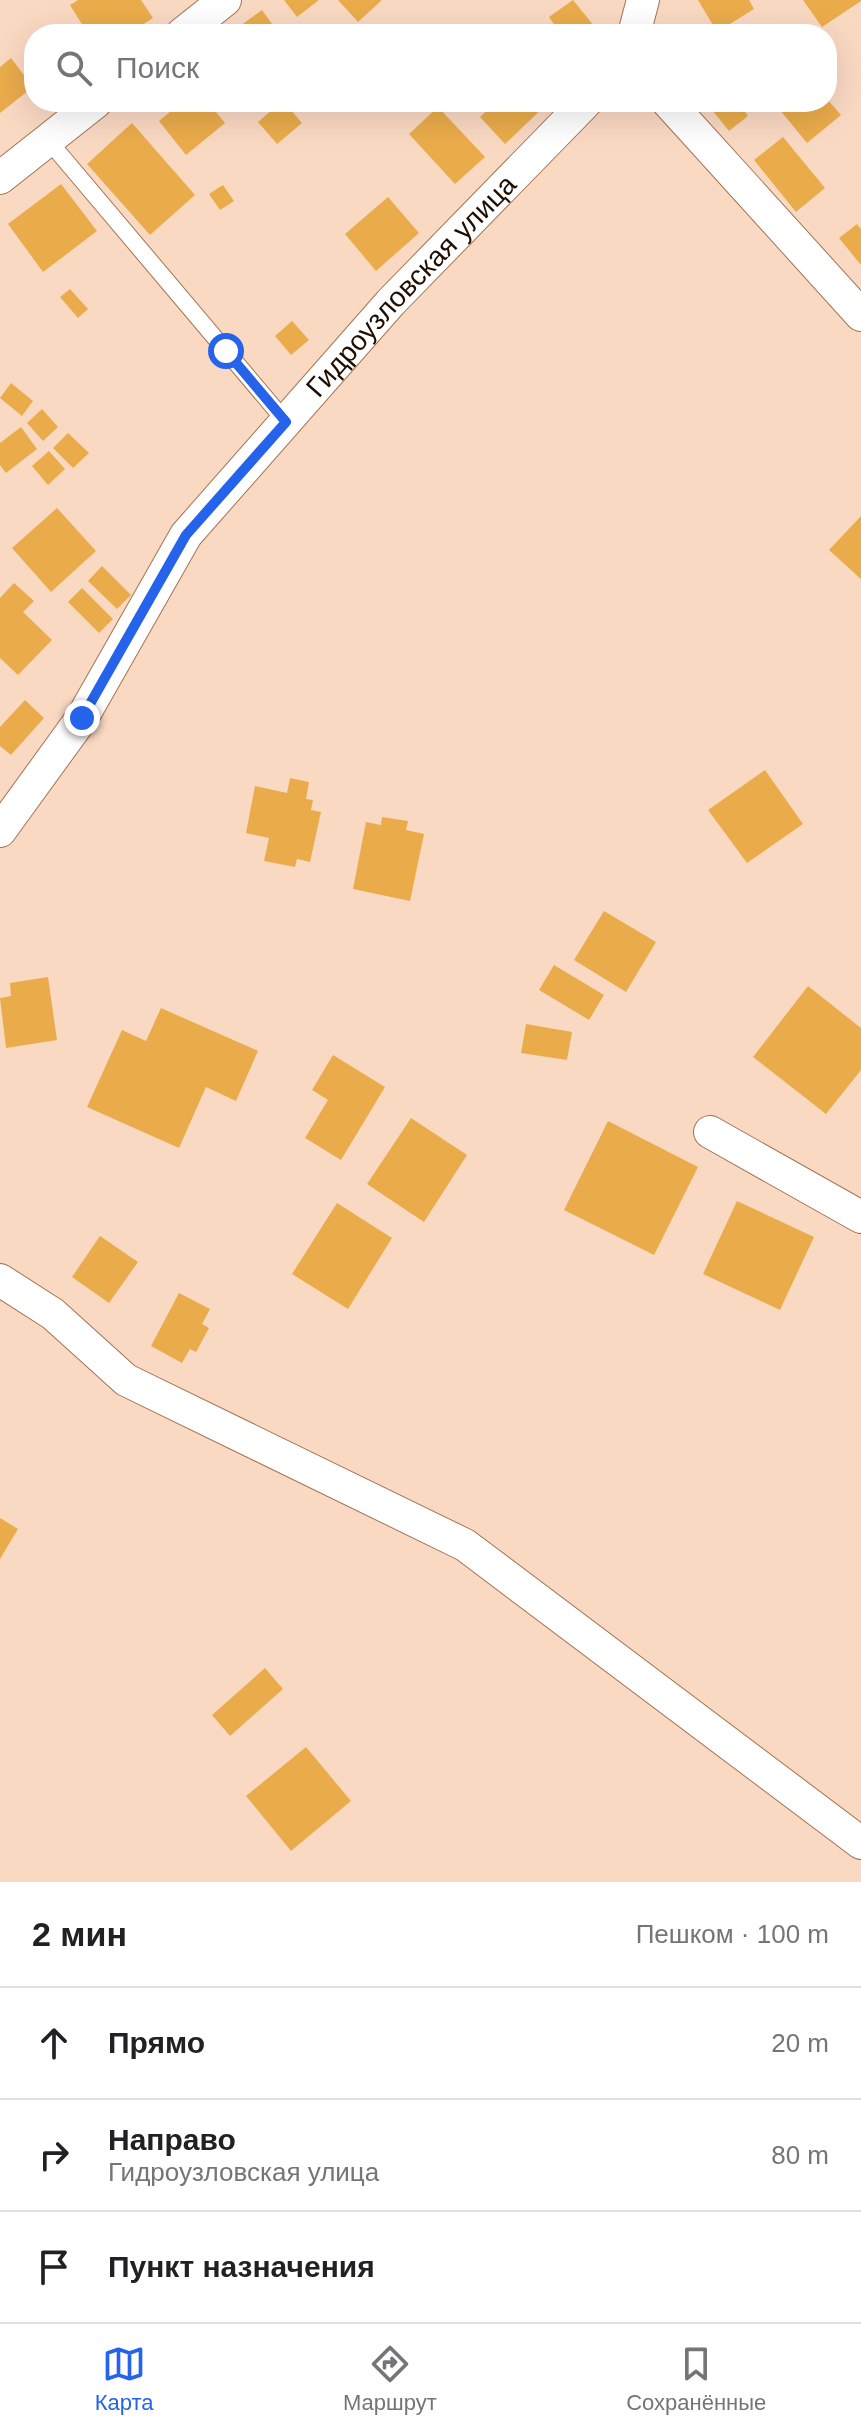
<!DOCTYPE html>
<html lang="ru">
<head>
<meta charset="utf-8">
<style>
	:root { --surface:#fff; --page:#f6f6f6; --text:#202124; --muted:#757577; --line:#e0e0e0; --accent:#2563eb }
	body { margin:0; font-family:Arial,sans-serif; background:var(--page); color:var(--text) }
	.stop { position:absolute; width:24px; height:24px; margin:-18px; border:6px solid #2563eb; border-radius:50%; background:#fff }
	.stop.end { background:#2563eb; border-color:#fff; box-shadow:0 2px 8px #0008 }
	.list { margin:0; padding:0; list-style:none }
	h2 { display:flex; justify-content:space-between; align-items:center; height:104px; margin:0; padding:0 32px; font-size:34px }
	h2 small { font-size:26px; font-weight:400; color:var(--muted) }
	.list li { display:grid; grid-template-columns:52px 1fr auto; gap:24px; align-items:center; box-sizing:border-box; height:112px; padding:0 32px; border-top:2px solid var(--line) }
	.list b { display:block; font-size:30px; white-space:nowrap }
	.list p { margin:0; font-size:26px; white-space:nowrap; color:var(--muted) }
	.list em { font-size:26px; font-style:normal; color:var(--muted) }
	.icon { flex:none; width:44px; height:44px; fill:none; stroke:currentColor; stroke-width:2; stroke-linecap:round; stroke-linejoin:round }
	.map { position:relative; flex:none; width:861px; height:1882px; overflow:hidden }
	.search { position:absolute; background:var(--surface); box-shadow:0 8px 32px #0002; left:24px; right:24px; top:24px; height:88px; display:flex; align-items:center; gap:20px; box-sizing:border-box; padding:0 28px; border-radius:32px; color:var(--muted); font-size:30px }
	.sheet { height:440px; background:var(--surface) }
	nav { display:flex; justify-content:space-around; align-items:center; box-sizing:border-box; height:112px; border-top:2px solid var(--line); background:var(--surface); font-size:22px; color:var(--muted) }
	nav a { display:grid; justify-items:center; gap:4px }
	nav .on { color:var(--accent) }
	.map>svg:first-child { display:block }
	.building { fill:#eaac4b }
	.lines { fill:none; stroke-linecap:round; stroke-linejoin:round }
	.service-casing { stroke:#a47351; stroke-width:18 }
	.minor-casing { stroke:#a47351; stroke-width:34 }
	.service { stroke:#fff; stroke-width:16 }
	.minor { stroke:#fff; stroke-width:32 }
	.route { stroke:#2563eb; stroke-width:10 }
	.labels { text-anchor:middle; stroke-width:7; stroke-linejoin:round; paint-order:stroke }
	.street-label { font-size:28px; fill:#200e02; stroke:#ffe9da }
</style>
</head>
<body>
<div class="map">
<svg width="861" height="1882" viewBox="0 0 861 1882">
	<rect width="100%" height="100%" fill="#fad9c3"/>
	<!-- building -->
	<g class="building">
		<path d="M78 0H141L153 18 128 34H88L70 5Z"/>
		<path d="M284 0H319L297 17Z"/>
		<path d="M338 0H382L358 22Z"/>
		<path d="M573 0 594 26 582 34H561L549 17Z"/>
		<path d="M698 0H749L754 9 717 32Z"/>
		<path d="M803 0H861V1L822 27Z"/>
		<path d="M262 10 277 31 273 34H229Z"/>
		<path d="M11 58 33 87 0 113V67Z"/>
		<path d="M827 99 841 115 807 143 780 110 790 102H827Z"/>
		<path d="M182 102H208L225 123 186 155 159 121Z"/>
		<path d="M281 102H284L302 123 277 144 258 122Z"/>
		<path d="M496 102H545L547 104 505 144 480 117Z"/>
		<path d="M722 102H738L748 116 729 131 712 110Z"/>
		<path d="M438 107 485 157 455 184 409 134Z"/>
		<path d="M132 123 195 195 150 235 87 164Z"/>
		<path d="M783 137 825 188 796 212 754 160Z"/>
		<path d="M61 184 97 231 43 272 8 224Z"/>
		<path d="M223 185 234 201 220 210 209 194Z"/>
		<path d="M388 197 419 233 376 271 345 234Z"/>
		<path d="M857 224 861 229V265L839 238Z"/>
		<path d="M70 289 88 309 78 318 60 297Z"/>
		<path d="M292 321 309 340 291 355 275 336Z"/>
		<path d="M11 383 33 401 22 416 0 398Z"/>
		<path d="M42 409 58 427 43 441 27 423Z"/>
		<path d="M21 427 37 449 6 473 0 465V443Z"/>
		<path d="M68 433 89 453 73 468 53 448Z"/>
		<path d="M49 451 65 469 48 485 32 466Z"/>
		<path d="M57 508 96 551 51 592 12 548Z"/>
		<path d="M861 516V579L829 550Z"/>
		<path d="M102 566 131 595 117 609 88 581Z"/>
		<path d="M14 583 34 601 23 612 52 640 18 675 0 658V598Z"/>
		<path d="M82 588 113 619 99 633 68 602Z"/>
		<path d="M25 700 44 718 11 755 0 746V727Z"/>
		<path d="M765 770 803 824 747 863 708 810Z"/>
		<path d="M290 778 309 782 306 799 313 800 311 810 321 812 310 862 297 859 295 867 264 861 269 838 246 833 255 786 287 793Z"/>
		<path d="M382 817 408 821 406 830 424 834 410 901 353 889 366 822 381 825Z"/>
		<path d="M604 911 656 942 626 992 574 960Z"/>
		<path d="M554 965 604 995 589 1020 539 990Z"/>
		<path d="M48 977 57 1040 6 1048 0 998 11 996 10 983Z"/>
		<path d="M808 986 861 1028V1070L826 1114 753 1057Z"/>
		<path d="M161 1008 258 1051 236 1101 206 1087 179 1148 87 1107 122 1030 146 1041Z"/>
		<path d="M526 1024 572 1032 567 1060 521 1053Z"/>
		<path d="M333 1055 385 1087 341 1160 305 1138 328 1100 312 1090Z"/>
		<path d="M411 1118 467 1155 424 1222 367 1184Z"/>
		<path d="M608 1121 698 1167 654 1255 564 1210Z"/>
		<path d="M737 1201 814 1237 780 1310 703 1274Z"/>
		<path d="M337 1203 392 1238 348 1309 292 1274Z"/>
		<path d="M100 1236 138 1262 109 1303 72 1277Z"/>
		<path d="M179 1293 210 1309 202 1324 209 1328 196 1352 190 1349 182 1363 151 1346Z"/>
		<path d="M0 1518 18 1529 0 1559Z"/>
		<path d="M265 1668 283 1689 230 1736 212 1715Z"/>
		<path d="M306 1747 351 1801 291 1851 246 1796Z"/>
	</g>
	<g class="lines">
		<defs>
			<path id="service" d="M48 140 286 422"/>
			<g id="minor">
				<path d="M182 34 225 0"/>
				<path d="M634 34 643 0"/>
				<path d="M668 102 861 315"/>
				<path d="M0 178 96 102"/>
				<path id="s1" d="M0 831 82 718 186 535 391 302 586 102"/>
				<path d="M710 1132 861 1217"/>
				<path d="M0 1280 53 1314 126 1380 465 1545 861 1843"/>
			</g>
		</defs>
		<!-- service casing -->
		<use href="#service" class="service-casing"/>
		<!-- minor casing -->
		<use href="#minor" class="minor-casing"/>
		<!-- service -->
		<use href="#service" class="service"/>
		<!-- minor -->
		<use href="#minor" class="minor"/>
	</g>
	<g class="lines">
		<!-- route -->
		<path class="route" d="M82 718 186 535 286 422 226 351"/>
	</g>
	<g class="labels">
		<!-- street labels -->
		<g class="street-label">
			<text dy="10" stroke="none"><textPath href="#s1" startOffset="686">Гидроузловская улица</textPath></text>
		</g>
	</g>
</svg>
<div class="stop" style="left:226px;top:351px"></div>
<div class="stop end" style="left:82px;top:718px"></div>
<div class="search"><svg class="icon" aria-label="search" viewBox="0 0 24 24"><circle cx="10" cy="10" r="6"/><path d="M15 15l6 6"/></svg>Поиск</div>
</div>
<section class="sheet">
<h2>2 мин<small>Пешком · 100 m</small></h2>
<ul class="list">
<li><svg class="icon" aria-label="ahead" viewBox="0 0 24 24"><path d="M12 20V5M6 11l6-6 6 6"/></svg><div><b>Прямо</b></div><em>20 m</em></li>
<li><svg class="icon" aria-label="right" viewBox="0 0 24 24"><path d="M7 20v-9h11M14 6l5 5-5 5"/></svg><div><b>Направо</b><p>Гидроузловская улица</p></div><em>80 m</em></li>
<li><svg class="icon" aria-label="arrive" viewBox="0 0 24 24"><path d="M6 21V4h12l-3 4 3 4H6"/></svg><div><b>Пункт назначения</b></div></li>
</ul>
</section>
<nav>
<a class="on"><svg class="icon" aria-label="map" viewBox="0 0 24 24"><path d="M3 6l6-2 6 2 6-2v14l-6 2-6-2-6 2zM9 4v14M15 6v14"/></svg>Карта</a>
<a><svg class="icon" aria-label="directions" viewBox="0 0 24 24"><path d="M12 3l9 9-9 9-9-9zM9 14v-3h6M13 9l2 2-2 2"/></svg>Маршрут</a>
<a><svg class="icon" aria-label="saved" viewBox="0 0 24 24"><path d="M7 4h10v16l-5-4-5 4z"/></svg>Сохранённые</a>
</nav>
</body>
</html>
